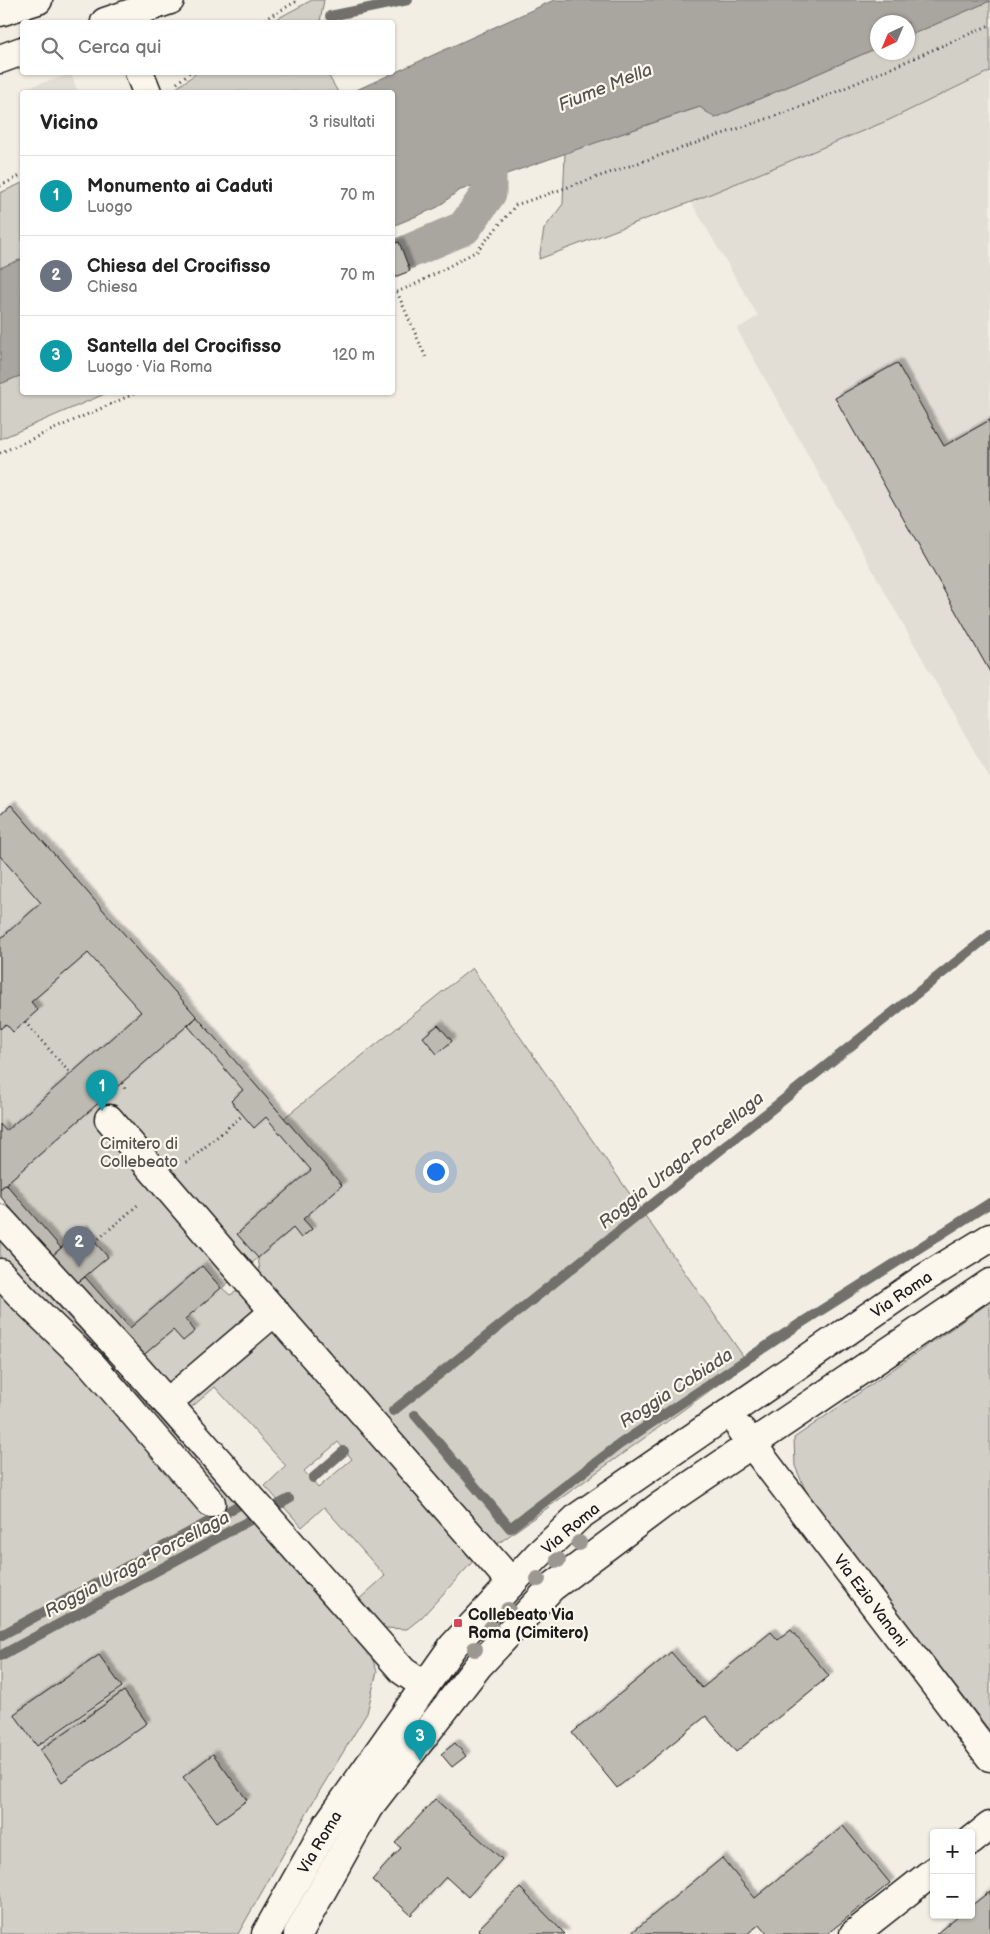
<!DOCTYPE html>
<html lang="it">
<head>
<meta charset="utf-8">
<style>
	:root { --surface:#fff; --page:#f2f2f2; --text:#222; --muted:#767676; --line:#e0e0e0; --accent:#ea580c }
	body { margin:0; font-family:"Balsamiq Sans",sans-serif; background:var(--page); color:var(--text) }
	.controls { position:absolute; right:15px; bottom:15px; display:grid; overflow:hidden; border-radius:5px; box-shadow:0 1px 4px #0004 }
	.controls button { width:45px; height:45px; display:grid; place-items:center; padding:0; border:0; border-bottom:1px solid var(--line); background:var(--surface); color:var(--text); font:25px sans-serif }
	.compass { position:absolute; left:870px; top:15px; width:45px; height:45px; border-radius:50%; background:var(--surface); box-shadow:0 1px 4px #0004; rotate:224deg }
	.you { position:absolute; left:435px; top:1171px; width:18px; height:18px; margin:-12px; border:4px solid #fff; border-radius:50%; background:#1a73e8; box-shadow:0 0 0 8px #1a73e833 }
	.badge { display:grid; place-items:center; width:32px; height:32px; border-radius:50%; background:var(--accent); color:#fff; font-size:16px; font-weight:700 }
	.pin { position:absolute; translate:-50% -41px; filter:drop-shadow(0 1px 2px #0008) }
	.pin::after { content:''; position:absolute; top:26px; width:18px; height:15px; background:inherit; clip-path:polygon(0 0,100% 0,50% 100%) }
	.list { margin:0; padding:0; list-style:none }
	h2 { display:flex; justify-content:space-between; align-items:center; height:65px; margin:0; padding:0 20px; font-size:21px }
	h2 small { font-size:16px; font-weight:400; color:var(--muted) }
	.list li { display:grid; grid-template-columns:32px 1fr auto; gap:15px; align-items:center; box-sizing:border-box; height:80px; padding:0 20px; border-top:1px solid var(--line) }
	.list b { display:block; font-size:19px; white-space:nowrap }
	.list p { margin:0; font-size:16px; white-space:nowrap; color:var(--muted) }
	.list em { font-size:16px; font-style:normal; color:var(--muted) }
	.icon { flex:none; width:28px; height:28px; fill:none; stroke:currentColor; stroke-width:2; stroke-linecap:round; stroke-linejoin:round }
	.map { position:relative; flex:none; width:990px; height:1934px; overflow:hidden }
	.search { position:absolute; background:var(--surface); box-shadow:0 1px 4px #0004; left:20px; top:20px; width:375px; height:55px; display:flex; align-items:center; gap:12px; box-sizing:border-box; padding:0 18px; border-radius:5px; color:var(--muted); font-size:19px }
	.panel { position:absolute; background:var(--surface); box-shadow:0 1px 4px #0004; left:20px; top:90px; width:375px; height:305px; border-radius:5px }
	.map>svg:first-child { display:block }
	.built { fill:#e2ded5 }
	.green { fill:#d2cfc6; stroke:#777671; fill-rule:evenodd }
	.water { fill:#a9a6a0; stroke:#716f6b }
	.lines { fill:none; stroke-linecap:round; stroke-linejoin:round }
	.stream { stroke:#716f6b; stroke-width:10 }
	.canal { stroke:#a9a6a0; stroke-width:35 }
	.building { fill:#bdbab1; stroke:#1c1c1c; filter:url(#shadow) }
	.minor-casing { stroke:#1c1c1c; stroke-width:31 }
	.highway-casing { stroke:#1c1c1c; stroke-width:31 }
	.path { stroke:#1c1c1c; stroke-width:3; stroke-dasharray:1 4; stroke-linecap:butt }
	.minor { stroke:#fbf7ec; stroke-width:28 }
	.highway { stroke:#fbf7ec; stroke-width:28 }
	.tree { fill:#9b9892 }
	.poi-dot { fill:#d1495b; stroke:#fbf7ec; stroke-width:2 }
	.labels { text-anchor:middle; stroke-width:4.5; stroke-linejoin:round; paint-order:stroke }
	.park-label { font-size:16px; fill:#53524f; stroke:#fbf7ec }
	.street-label { font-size:16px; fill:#1c1c1c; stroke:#fbf7ec }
	.poi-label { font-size:16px; font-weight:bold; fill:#1c1c1c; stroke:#fbf7ec; text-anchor:start }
	.water-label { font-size:18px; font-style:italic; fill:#545351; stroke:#fbf7ec }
</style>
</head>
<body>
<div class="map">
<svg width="990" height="1934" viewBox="0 0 990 1934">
	<defs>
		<filter id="shadow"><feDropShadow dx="4.5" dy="-4.5" stdDeviation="1" flood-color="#0004"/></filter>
	</defs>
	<rect width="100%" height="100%" fill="#f2eee4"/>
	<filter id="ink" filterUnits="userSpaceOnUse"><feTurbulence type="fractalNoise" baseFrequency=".02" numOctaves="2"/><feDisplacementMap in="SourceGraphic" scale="10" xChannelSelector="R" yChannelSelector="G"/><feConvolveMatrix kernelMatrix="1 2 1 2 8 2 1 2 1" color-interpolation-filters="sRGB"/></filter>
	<g filter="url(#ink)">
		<!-- built -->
		<g class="built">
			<path d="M990 71V779L737 329 758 316 691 202 889 120Z"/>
			<path d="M71 74 78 92H27L26 88Z"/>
		</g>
		<!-- green -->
		<g class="green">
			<path d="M312 0H324L320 22H271Z"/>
			<path d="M990 1V71L889 120 691 202 539 259 544 229 563 204 565 153 700 107 715 118 877 48 878 52H908V36Z"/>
			<path d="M198 72 327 73 338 92H171Z"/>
			<path d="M22 183V259L0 268V193Z"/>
			<path d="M22 375V392L107 393 0 439V384Z"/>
			<path d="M11 805 284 1118 472 968 748 1363 492 1548 255 1278 260 1270 258 1258 222 1288 230 1295 241 1289 263 1313 170 1392 0 1196V815Z"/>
			<path d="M0 1241 369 1650 377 1671 367 1713 314 1800 238 1934H0Z"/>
			<path d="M990 1302V1731L808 1496 795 1466 794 1438Z"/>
			<path d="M271 1323 476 1558 421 1618 407 1629 384 1628 378 1624 356 1602 385 1576 324 1507 302 1527 265 1486 286 1466 215 1387 186 1412 178 1402ZM338 1442 352 1459 318 1488 304 1471Z"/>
		</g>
		<!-- water -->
		<g class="water">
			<path d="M554 0H990V1L908 36V22H878L877 48 715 118 700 107 678 114 458 191 438 207 393 226 392 92H352Z"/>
			<path d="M22 259V375L0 384V268Z"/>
		</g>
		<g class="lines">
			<!-- stream -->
			<g class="stream">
				<path d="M330 16 408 0"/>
				<path d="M393 1411 990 935"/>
				<path d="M415 1415 510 1528 620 1444 801 1323 990 1203"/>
				<path d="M313 1478 344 1451"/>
				<path d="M0 1636 243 1503"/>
				<path d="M0 1656 289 1499"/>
			</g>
			<!-- canal -->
			<path class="canal" d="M403 254 464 228 489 193V133"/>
		</g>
		<!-- building -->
		<g class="building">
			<path d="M399 242 410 271 392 278V244Z"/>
			<path d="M897 363 944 446 990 420V672L835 398Z"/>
			<path d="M11 805 197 1017 0 1189V1124L6 1131 141 1012 88 953 31 1002 38 1010 13 1032 6 1024 0 1029V939L41 903 0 856V815Z"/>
			<path d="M197 1017 342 1185 303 1219 312 1229 301 1238 293 1228 258 1258 237 1234 311 1170 266 1117 254 1128 231 1101 243 1090 188 1026Z"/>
			<path d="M438 1025 452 1041 437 1054 423 1037Z"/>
			<path d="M6 1184 61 1248 52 1256 0 1196V1189Z"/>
			<path d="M83 1229 108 1257 76 1284 52 1256Z"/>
			<path d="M202 1266 221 1288 185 1319 195 1331 183 1341 173 1330 140 1358 76 1284 85 1277 130 1328Z"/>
			<path d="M791 1630 829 1676 736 1752 706 1716 617 1788 572 1733 671 1652 702 1688 771 1632 778 1640Z"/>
			<path d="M99 1655 122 1687 37 1746 14 1714Z"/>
			<path d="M124 1691 147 1723 62 1782 40 1750Z"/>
			<path d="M455 1743 466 1756 452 1767 441 1754Z"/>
			<path d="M213 1754 247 1800 217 1822 183 1777Z"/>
			<path d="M435 1799 502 1859 468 1897 446 1877 411 1915 372 1880 401 1848 395 1843Z"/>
			<path d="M843 1826 890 1883 827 1934H768L760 1924 747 1934H630L722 1858 755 1898Z"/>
			<path d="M520 1888 565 1934H483L478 1929Z"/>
			<path d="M990 1891V1934H936L959 1915H971V1906Z"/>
		</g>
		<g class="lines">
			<defs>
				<g id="minor">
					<path d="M139 72 147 92"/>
					<path d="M109 1119 240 1272 512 1583"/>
					<path d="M0 1219 134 1365 403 1671 425 1686"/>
					<path d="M0 1273 24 1299 92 1365 211 1503"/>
					<path d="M167 1403 275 1311"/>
					<path d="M741 1430 990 1757"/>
					<path d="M971 1841 990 1826"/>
					<path d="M266 1934 327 1825 453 1646 537 1556 579 1516 923 1279 990 1238"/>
					<path d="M298 1934 368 1808 478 1666 552 1587 660 1506 990 1283"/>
					<path d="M854 1934 934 1871"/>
				</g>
				<g id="highway">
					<path d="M0 12 38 0"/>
					<path d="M105 22 170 0"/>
					<path d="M0 59 22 51"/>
				</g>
			</defs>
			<!-- minor casing -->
			<use href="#minor" class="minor-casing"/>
			<!-- highway casing -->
			<use href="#highway" class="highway-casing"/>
			<!-- path -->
			<g class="path">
				<path d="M260 22 299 0"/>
				<path d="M177 83 190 72"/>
				<path d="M0 186 22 175"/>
				<path d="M397 292 427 360"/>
				<path d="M392 294 416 284 477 251 516 205 801 107 990 25"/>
				<path d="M0 453 138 392"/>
				<path d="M25 1022 71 1074"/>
				<path d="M122 1083 126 1092"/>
				<path d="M186 1163 243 1115"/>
				<path d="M95 1242 140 1203"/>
			</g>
			<!-- minor -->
			<use href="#minor" class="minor"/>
			<!-- highway -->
			<use href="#highway" class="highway"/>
		</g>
		<!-- trees -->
		<g class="tree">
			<circle cx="579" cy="1543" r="8"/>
			<circle cx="558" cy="1560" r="8"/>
			<circle cx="538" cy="1579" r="8"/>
			<circle cx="508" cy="1610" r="8"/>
			<circle cx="491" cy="1628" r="8"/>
			<circle cx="475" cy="1649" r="8"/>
		</g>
	</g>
	<!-- markers -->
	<rect class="poi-dot" x="453" y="1618" width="10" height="10" rx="2.5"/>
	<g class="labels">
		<!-- park labels -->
		<g class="park-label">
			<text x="139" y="1149">Cimitero di<tspan x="139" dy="18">Collebeato</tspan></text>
		</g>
		<!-- street labels -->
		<g class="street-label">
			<text transform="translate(901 1294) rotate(-34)" y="6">Via Roma</text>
			<text transform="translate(570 1528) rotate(-40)" y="6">Via Roma</text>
			<text transform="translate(871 1600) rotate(53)" y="6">Via Ezio Vanoni</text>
			<text transform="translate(319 1842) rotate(-59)" y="6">Via Roma</text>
		</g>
		<!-- poi labels -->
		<g class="poi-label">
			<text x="468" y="1620">Collebeato Via<tspan x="468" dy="18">Roma (Cimitero)</tspan></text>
		</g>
		<!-- water labels -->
		<g class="water-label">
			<text transform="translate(605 87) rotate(-22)" y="6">Fiume Mella</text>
			<text transform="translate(681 1160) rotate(-39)" y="6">Roggia Uraga-Porcellaga</text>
			<text transform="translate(676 1388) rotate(-33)" y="6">Roggia Cobiada</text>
			<text transform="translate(137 1564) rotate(-28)" y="6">Roggia Uraga-Porcellaga</text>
		</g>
	</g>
</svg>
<div class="controls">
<button>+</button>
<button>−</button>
</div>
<svg class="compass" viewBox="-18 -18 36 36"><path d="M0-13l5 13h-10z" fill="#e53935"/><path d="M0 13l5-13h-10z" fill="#767676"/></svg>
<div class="you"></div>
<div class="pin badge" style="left:102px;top:1111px;background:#0f9aa8">1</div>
<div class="pin badge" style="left:79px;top:1267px;background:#6b7280">2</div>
<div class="pin badge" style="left:420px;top:1761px;background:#0f9aa8">3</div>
<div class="search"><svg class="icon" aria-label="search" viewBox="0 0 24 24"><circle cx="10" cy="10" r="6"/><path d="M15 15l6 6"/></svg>Cerca qui</div>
<section class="panel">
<h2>Vicino<small>3 risultati</small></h2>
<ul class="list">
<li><span class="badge" style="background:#0f9aa8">1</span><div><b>Monumento ai Caduti</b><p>Luogo</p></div><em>70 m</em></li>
<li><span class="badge" style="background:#6b7280">2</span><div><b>Chiesa del Crocifisso</b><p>Chiesa</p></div><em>70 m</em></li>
<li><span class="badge" style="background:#0f9aa8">3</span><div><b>Santella del Crocifisso</b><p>Luogo · Via Roma</p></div><em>120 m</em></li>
</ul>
</section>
</div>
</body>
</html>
